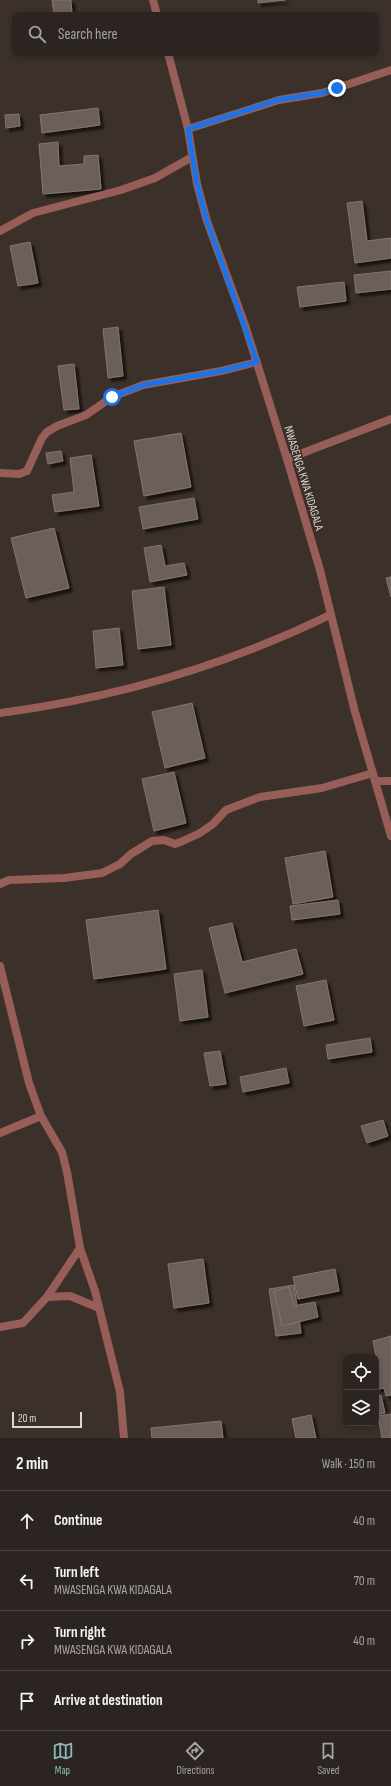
<!DOCTYPE html>
<html lang="en">
<head>
<meta charset="utf-8">
<style>
	:root { --surface:#2c2420; --page:#38302d; --text:#f1f3f6; --muted:#a6a4a5; --line:#48413e; --accent:#8bbbb9 }
	body { margin:0; font-family:"Sofia Sans Condensed",sans-serif; background:var(--page); color:var(--text) }
	.controls { position:absolute; right:12px; bottom:12px; display:grid; overflow:hidden; border-radius:8px; box-shadow:0 2px 6px #0003 }
	.controls button { width:36px; height:36px; display:grid; place-items:center; padding:0; border:0; border-bottom:1px solid var(--line); background:var(--surface); color:var(--text); font:20px sans-serif }
	.scale { position:absolute; left:12px; bottom:10px; width:70px; box-sizing:border-box; padding-left:4px; border:2px solid #ded6d3; border-top:0; font-size:11px; line-height:14px; white-space:nowrap; color:#ded6d3; -webkit-text-stroke:3px #3b302a; paint-order:stroke }
	.stop { position:absolute; width:12px; height:12px; margin:-9px; border:3px solid #1a73e8; border-radius:50%; background:#fff }
	.stop.end { background:#1a73e8; border-color:#fff; box-shadow:0 1px 4px #0008 }
	.list { margin:0; padding:0; list-style:none }
	h2 { display:flex; justify-content:space-between; align-items:center; height:52px; margin:0; padding:0 16px; font-size:17px }
	h2 small { font-size:13px; font-weight:400; color:var(--muted) }
	.list li { display:grid; grid-template-columns:26px 1fr auto; gap:12px; align-items:center; box-sizing:border-box; height:60px; padding:0 16px; border-top:1px solid var(--line) }
	.list b { display:block; font-size:15px; white-space:nowrap }
	.list p { margin:0; font-size:13px; white-space:nowrap; color:var(--muted) }
	.list em { font-size:13px; font-style:normal; color:var(--muted) }
	.icon { flex:none; width:22px; height:22px; fill:none; stroke:currentColor; stroke-width:2; stroke-linecap:round; stroke-linejoin:round }
	.map { position:relative; flex:none; width:391px; height:1438px; overflow:hidden }
	.search { position:absolute; background:var(--surface); box-shadow:0 2px 6px #0003; left:12px; right:12px; top:12px; height:44px; display:flex; align-items:center; gap:10px; box-sizing:border-box; padding:0 14px; border-radius:8px; color:var(--muted); font-size:15px }
	.sheet { height:292px; background:var(--surface) }
	nav { display:flex; justify-content:space-around; align-items:center; box-sizing:border-box; height:56px; border-top:1px solid var(--line); background:var(--surface); font-size:11px; color:var(--muted) }
	nav a { display:grid; justify-items:center; gap:2px }
	nav .on { color:var(--accent) }
	.map>svg:first-child { display:block }
	.building { fill:#6c5e5a; stroke:#837571; filter:url(#shadow) }
	.lines { fill:none; stroke-linecap:round; stroke-linejoin:round }
	.street { stroke:#975e58; stroke-width:8 }
	.route { stroke:#1a73e8; stroke-width:5 }
	.labels { text-anchor:middle; stroke-width:3; stroke-linejoin:round; paint-order:stroke }
	.street-label { font-size:12px; fill:#ded6d3; stroke:#3b302a }
</style>
</head>
<body>
<div class="map">
<svg width="391" height="1438" viewBox="0 0 391 1438">
	<defs>
		<filter id="shadow"><feDropShadow dx="3.5" dy="3.5" stdDeviation="1" flood-color="#0009"/></filter>
	</defs>
	<rect width="100%" height="100%" fill="#3b302a"/>
	<!-- building -->
	<g class="building">
		<path d="M52 0H71L72 15H54Z"/>
		<path d="M258 0H285L258 3Z"/>
		<path d="M98 108 100 125 42 133 40 115Z"/>
		<path d="M19 114 20 126 6 128 5 115Z"/>
		<path d="M58 142 59 166 84 164V156L98 155 101 189 43 194 39 144Z"/>
		<path d="M362 201 367 241 391 238V258L355 263 347 203Z"/>
		<path d="M30 242 38 283 18 286 10 246Z"/>
		<path d="M391 271V289L356 293 354 275Z"/>
		<path d="M344 282 346 301 300 307 297 287Z"/>
		<path d="M118 327 123 376 108 378 103 329Z"/>
		<path d="M74 364 79 409 64 410 58 366Z"/>
		<path d="M181 433 191 487 144 496 134 441Z"/>
		<path d="M61 451 63 461 48 464 46 453Z"/>
		<path d="M91 455 99 506 55 512 52 495 74 492 70 458Z"/>
		<path d="M194 498 198 519 143 529 139 507Z"/>
		<path d="M54 528 69 588 26 598 11 538Z"/>
		<path d="M161 545 165 566 184 563 187 575 150 582 144 548Z"/>
		<path d="M391 577V597L386 578Z"/>
		<path d="M164 587 171 645 138 649 132 591Z"/>
		<path d="M119 628 123 665 96 668 93 631Z"/>
		<path d="M192 703 205 758 165 768 152 712Z"/>
		<path d="M174 772 186 823 154 831 142 779Z"/>
		<path d="M325 851 333 897 293 904 285 858Z"/>
		<path d="M338 900 340 914 292 920 290 906Z"/>
		<path d="M158 910 166 969 94 979 86 920Z"/>
		<path d="M232 923 242 962 296 949 303 974 225 993 209 928Z"/>
		<path d="M202 970 208 1017 180 1021 174 974Z"/>
		<path d="M326 980 334 1020 304 1026 296 986Z"/>
		<path d="M370 1038 372 1052 328 1059 326 1045Z"/>
		<path d="M220 1051 226 1084 210 1086 204 1053Z"/>
		<path d="M286 1068 289 1083 243 1092 240 1077Z"/>
		<path d="M383 1120 388 1136 367 1143 361 1126Z"/>
		<path d="M203 1259 209 1303 174 1308 168 1264Z"/>
		<path d="M335 1269 339 1291 298 1299 293 1277Z"/>
		<path d="M294 1285 301 1333 276 1336 269 1289Z"/>
		<path d="M289 1287 294 1306 315 1302 318 1317 282 1326 274 1291Z"/>
		<path d="M391 1336V1395L386 1396 384 1388 378 1389 376 1381 377 1360 373 1341Z"/>
		<path d="M381 1395 385 1413 376 1415V1396Z"/>
		<path d="M391 1414V1438H382L378 1416Z"/>
		<path d="M311 1415 316 1438H296L292 1419Z"/>
		<path d="M221 1421 223 1438H152L151 1428Z"/>
	</g>
	<g class="lines">
		<!-- street -->
		<g class="street">
			<path d="M153 0 157 15"/>
			<path d="M168 53 188 129 197 184 207 221 245 325 287 459 320 570 355 712 391 836"/>
			<path d="M188 129 279 100 322 93 391 70"/>
			<path d="M0 231 33 213 121 190 155 178 192 157"/>
			<path d="M287 459 391 419"/>
			<path d="M0 473 19 474 27 471 42 438 47 432 57 426 86 415 112 397 143 385 221 371 257 362"/>
			<path d="M0 713C114 698 227 665 330 615"/>
			<path d="M375 781H391"/>
			<path d="M0 884 9 880 64 878 102 873 120 864 131 854 152 841 164 840 175 844 183 841 200 833 213 824 226 810 260 797 322 788 373 773"/>
			<path d="M0 966 29 1083 41 1116 62 1152 67 1172 80 1248 95 1291 120 1392 124 1438"/>
			<path d="M0 1133 41 1116"/>
			<path d="M47 1297 70 1296 99 1308"/>
			<path d="M0 1327 23 1323 47 1297 80 1248"/>
		</g>
	</g>
	<g class="lines">
		<!-- route -->
		<path class="route" d="M112 397 143 385 221 371 257 362 207 221 197 184 188 129 278 100 322 93 337 88"/>
	</g>
	<g class="labels">
		<!-- street labels -->
		<g class="street-label">
			<text transform="translate(304 478) rotate(73)" y="4">MWASENGA KWA KIDAGALA</text>
		</g>
	</g>
</svg>
<div class="controls">
<button><svg class="icon" aria-label="locate" viewBox="0 0 24 24"><circle cx="12" cy="12" r="6"/><path d="M12 2v4M12 18v4M2 12h4M18 12h4"/></svg></button>
<button><svg class="icon" aria-label="layers" viewBox="0 0 24 24"><path d="M12 4l9 5-9 5-9-5zM3 14l9 5 9-5"/></svg></button>
</div>
<div class="scale">20 m</div>
<div class="stop" style="left:112px;top:397px"></div>
<div class="stop end" style="left:337px;top:88px"></div>
<div class="search"><svg class="icon" aria-label="search" viewBox="0 0 24 24"><circle cx="10" cy="10" r="6"/><path d="M15 15l6 6"/></svg>Search here</div>
</div>
<section class="sheet">
<h2>2 min<small>Walk · 150 m</small></h2>
<ul class="list">
<li><svg class="icon" aria-label="ahead" viewBox="0 0 24 24"><path d="M12 20V5M6 11l6-6 6 6"/></svg><div><b>Continue</b></div><em>40 m</em></li>
<li><svg class="icon" aria-label="left" viewBox="0 0 24 24"><path d="M17 20v-9H6M10 6l-5 5 5 5"/></svg><div><b>Turn left</b><p>MWASENGA KWA KIDAGALA</p></div><em>70 m</em></li>
<li><svg class="icon" aria-label="right" viewBox="0 0 24 24"><path d="M7 20v-9h11M14 6l5 5-5 5"/></svg><div><b>Turn right</b><p>MWASENGA KWA KIDAGALA</p></div><em>40 m</em></li>
<li><svg class="icon" aria-label="arrive" viewBox="0 0 24 24"><path d="M6 21V4h12l-3 4 3 4H6"/></svg><div><b>Arrive at destination</b></div></li>
</ul>
</section>
<nav>
<a class="on"><svg class="icon" aria-label="map" viewBox="0 0 24 24"><path d="M3 6l6-2 6 2 6-2v14l-6 2-6-2-6 2zM9 4v14M15 6v14"/></svg>Map</a>
<a><svg class="icon" aria-label="directions" viewBox="0 0 24 24"><path d="M12 3l9 9-9 9-9-9zM9 14v-3h6M13 9l2 2-2 2"/></svg>Directions</a>
<a><svg class="icon" aria-label="saved" viewBox="0 0 24 24"><path d="M7 4h10v16l-5-4-5 4z"/></svg>Saved</a>
</nav>
</body>
</html>
